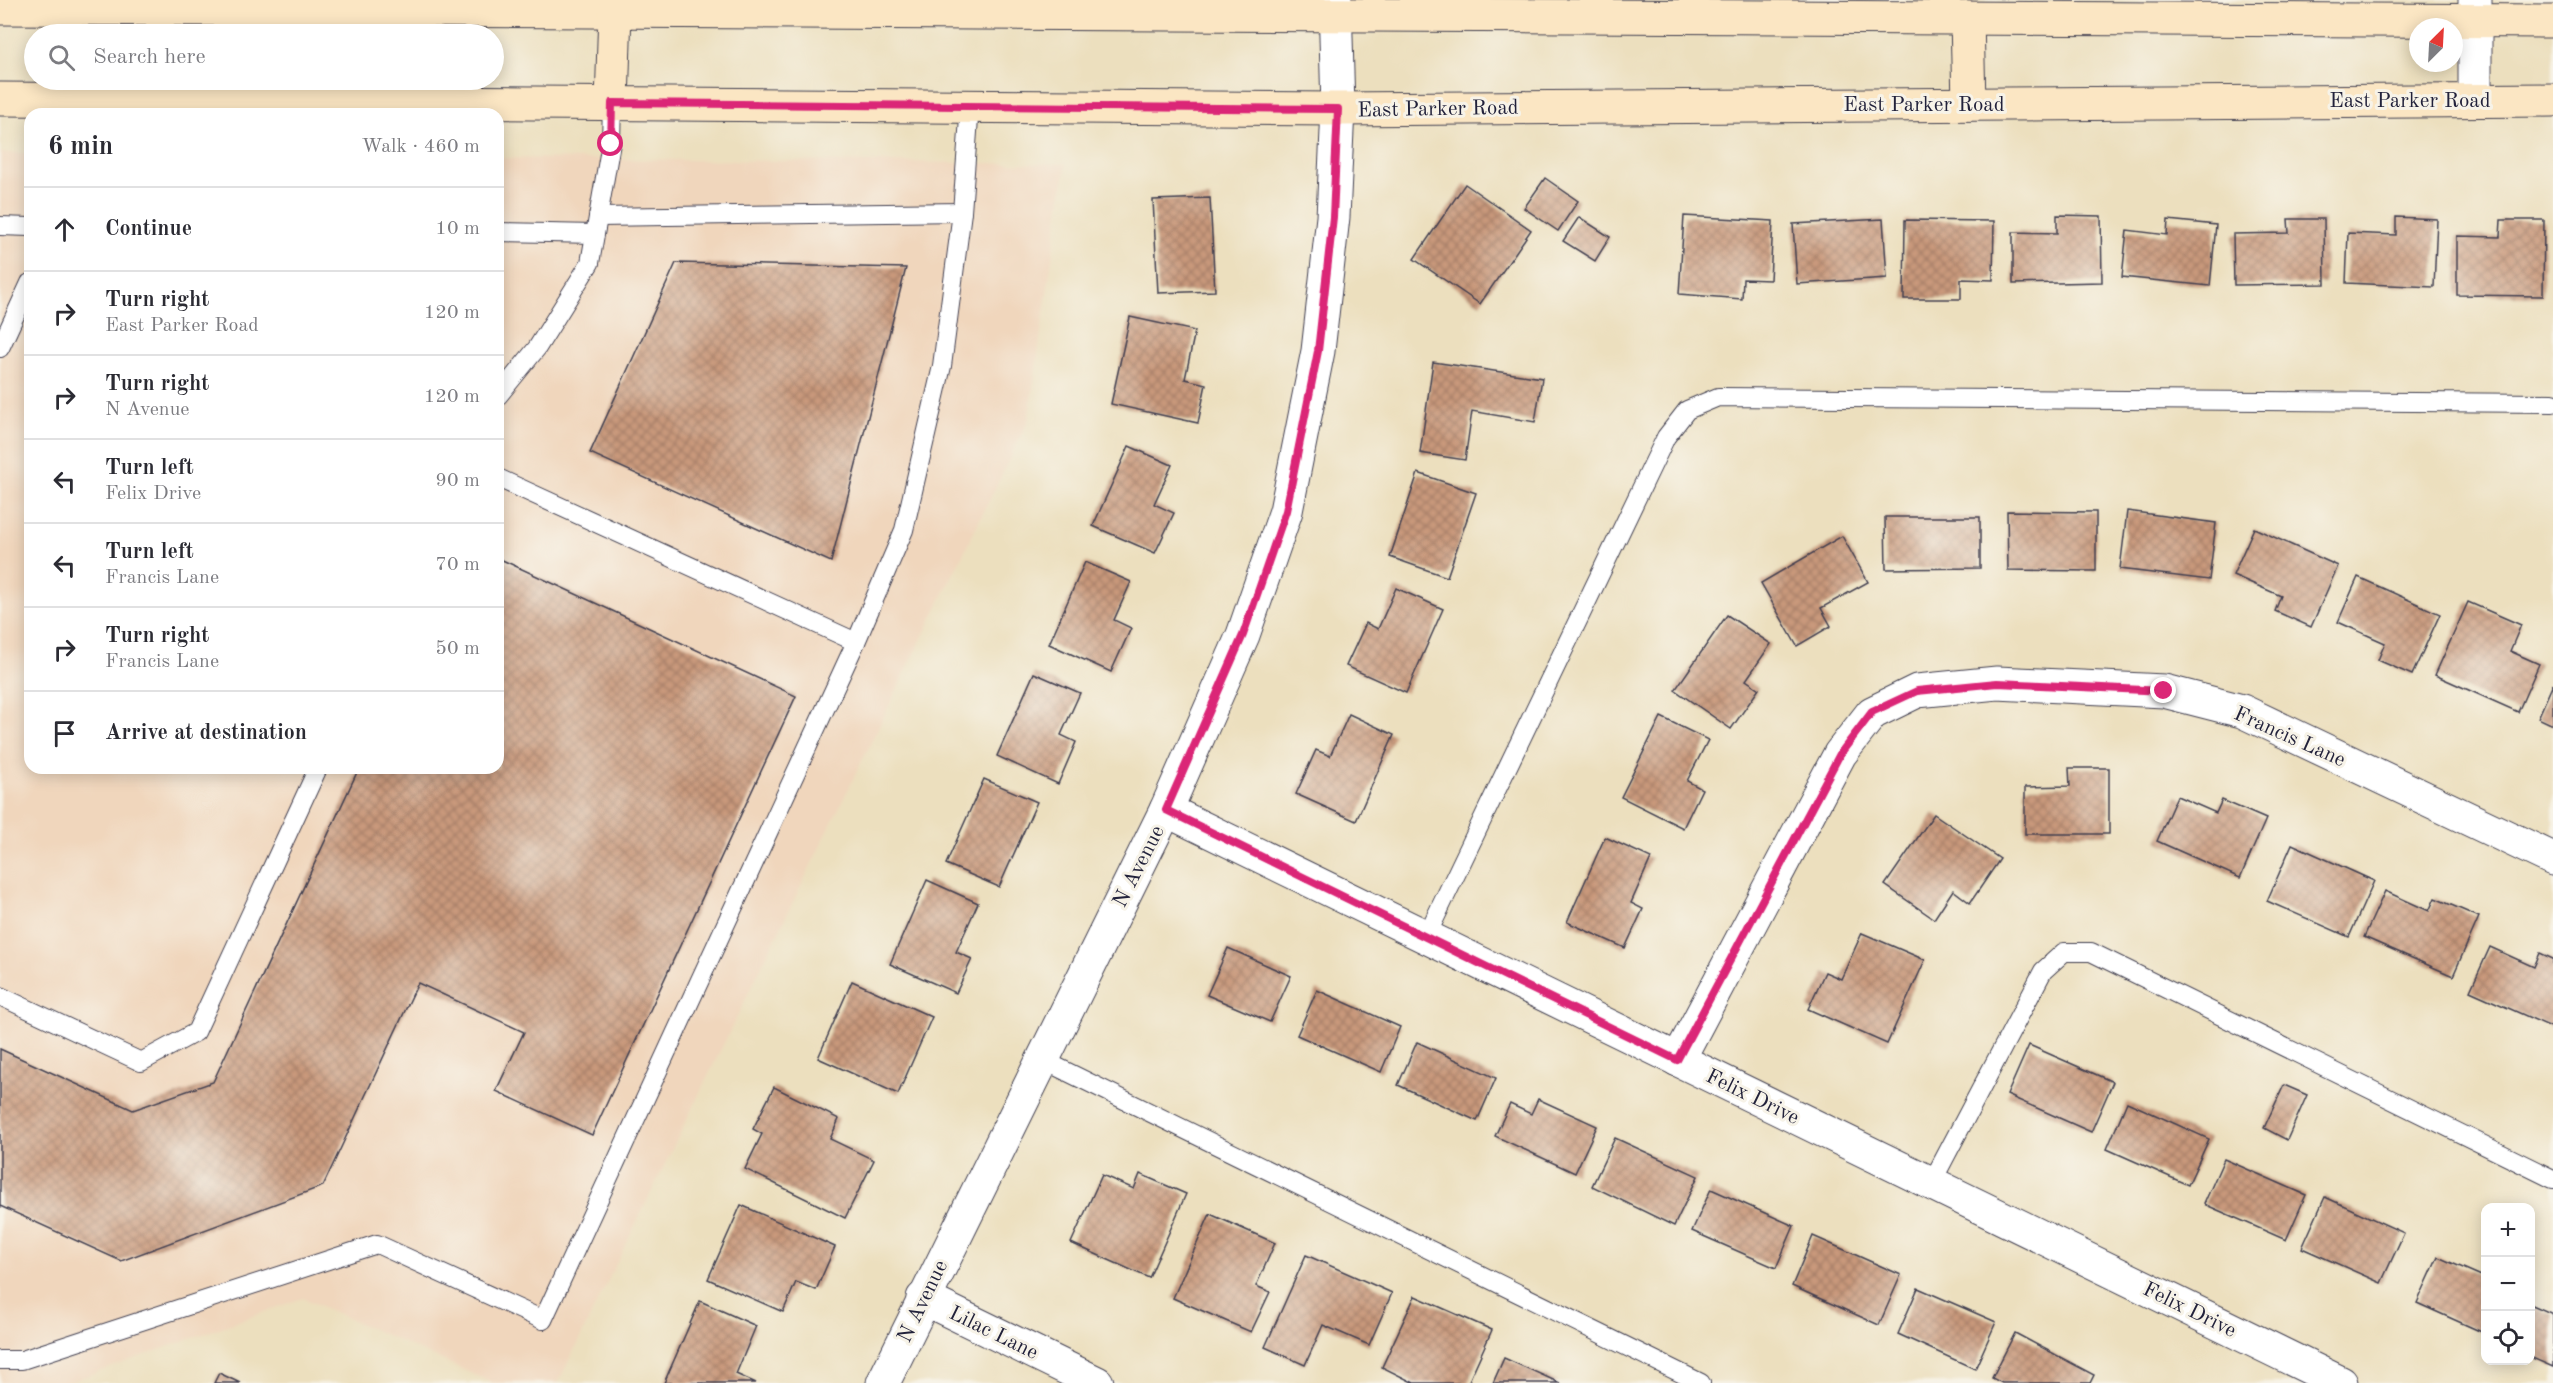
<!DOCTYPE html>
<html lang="en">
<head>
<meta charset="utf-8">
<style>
	:root { --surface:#fff; --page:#f2f2f3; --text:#2b2b33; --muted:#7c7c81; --line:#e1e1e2 }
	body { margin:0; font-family:"Old Standard TT",serif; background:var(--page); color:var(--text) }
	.controls { position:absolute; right:18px; bottom:18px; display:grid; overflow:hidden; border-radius:12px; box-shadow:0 3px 15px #0003 }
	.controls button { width:54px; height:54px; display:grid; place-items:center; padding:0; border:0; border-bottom:2px solid var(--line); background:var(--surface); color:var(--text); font:30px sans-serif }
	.compass { position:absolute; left:2409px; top:18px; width:54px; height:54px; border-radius:50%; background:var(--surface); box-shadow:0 3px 15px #0003; rotate:24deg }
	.stop { position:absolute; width:18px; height:18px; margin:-14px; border:4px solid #db2777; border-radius:50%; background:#fff }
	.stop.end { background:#db2777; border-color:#fff; box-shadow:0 2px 6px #0008 }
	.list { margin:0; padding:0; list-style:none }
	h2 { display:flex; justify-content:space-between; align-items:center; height:78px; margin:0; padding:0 24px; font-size:26px }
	h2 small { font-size:20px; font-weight:400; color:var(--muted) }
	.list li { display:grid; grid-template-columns:39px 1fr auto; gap:18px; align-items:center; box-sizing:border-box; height:84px; padding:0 24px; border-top:2px solid var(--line) }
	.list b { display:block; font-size:22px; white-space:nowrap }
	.list p { margin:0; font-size:20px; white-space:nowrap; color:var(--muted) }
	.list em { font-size:20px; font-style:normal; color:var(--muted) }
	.icon { flex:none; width:33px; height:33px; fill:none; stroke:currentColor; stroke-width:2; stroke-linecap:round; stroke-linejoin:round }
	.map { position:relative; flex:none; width:2553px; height:1383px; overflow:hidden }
	.search { position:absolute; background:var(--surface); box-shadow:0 3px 15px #0003; left:24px; top:24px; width:480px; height:66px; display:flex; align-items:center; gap:15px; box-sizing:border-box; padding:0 21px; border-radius:33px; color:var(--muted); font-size:22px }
	.panel { position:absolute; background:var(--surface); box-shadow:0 3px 15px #0003; left:24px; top:108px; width:480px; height:666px; border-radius:18px }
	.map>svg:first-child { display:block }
	.built { fill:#f0d6bc }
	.building { fill:url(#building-cross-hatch) }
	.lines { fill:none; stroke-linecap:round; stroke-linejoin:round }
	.service-casing { stroke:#403e4f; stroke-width:20 }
	.minor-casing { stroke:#403e4f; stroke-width:35 }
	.secondary-casing { stroke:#403e4f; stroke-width:35 }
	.service { stroke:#fff; stroke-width:18 }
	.minor { stroke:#fff; stroke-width:33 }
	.secondary { stroke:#fbe6c3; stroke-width:33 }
	.route { stroke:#db2777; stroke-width:8 }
	.labels { text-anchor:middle; stroke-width:6; stroke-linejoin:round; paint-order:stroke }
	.street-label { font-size:21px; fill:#22223b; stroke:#f7f3e8 }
</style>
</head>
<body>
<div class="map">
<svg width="2553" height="1383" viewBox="0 0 2553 1383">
	<defs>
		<pattern id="building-cross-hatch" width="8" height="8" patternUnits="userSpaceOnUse" patternTransform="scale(1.5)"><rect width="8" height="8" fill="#c9997b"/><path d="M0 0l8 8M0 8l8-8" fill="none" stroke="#a37c66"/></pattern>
	</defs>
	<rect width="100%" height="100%" fill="#f7f3e8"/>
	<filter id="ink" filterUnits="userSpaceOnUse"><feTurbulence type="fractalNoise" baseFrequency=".0167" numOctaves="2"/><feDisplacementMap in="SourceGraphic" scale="12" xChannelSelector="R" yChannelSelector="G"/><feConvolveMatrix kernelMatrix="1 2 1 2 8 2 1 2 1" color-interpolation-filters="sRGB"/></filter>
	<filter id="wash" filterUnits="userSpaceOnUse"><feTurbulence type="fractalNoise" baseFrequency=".008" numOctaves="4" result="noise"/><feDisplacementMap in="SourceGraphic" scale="24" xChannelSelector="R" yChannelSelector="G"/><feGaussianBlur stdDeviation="1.35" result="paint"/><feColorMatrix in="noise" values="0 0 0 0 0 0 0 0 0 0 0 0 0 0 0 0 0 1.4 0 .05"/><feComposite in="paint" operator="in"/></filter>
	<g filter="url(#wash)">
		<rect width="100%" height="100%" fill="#ecdfbe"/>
		<!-- built -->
		<path class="built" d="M0 153H30V768H498V158L1066 164 1028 421 558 1383H493L303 1298 67 1383H0Z"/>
		<g id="blocks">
			<!-- building -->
			<g class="building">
				<path d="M1545 178 1578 201 1558 231 1524 208Z"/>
				<path d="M1465 184 1531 230 1480 304 1414 259Z"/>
				<path d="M1210 198 1215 291 1158 293 1153 200Z"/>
				<path d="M2057 215 2101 216 2102 282 2013 284V232L2057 233Z"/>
				<path d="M1684 216 1773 221 1770 280 1743 279 1742 299 1679 294Z"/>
				<path d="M1579 217 1610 237 1595 261 1563 241Z"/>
				<path d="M2396 217 2437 219 2434 287 2346 283 2348 233 2396 235Z"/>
				<path d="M1883 219 1887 278 1797 284 1793 224Z"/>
				<path d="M2288 219H2324L2325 284 2234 285 2233 234 2289 233Z"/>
				<path d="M1905 220 1994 221 1993 280 1961 279V299H1904Z"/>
				<path d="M2168 220 2216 225 2210 286 2122 277 2127 230 2167 235Z"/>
				<path d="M2501 220H2544L2543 296 2457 295V236L2500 237Z"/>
				<path d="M676 263 906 268 831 562 590 453Z"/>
				<path d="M1130 317 1195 331 1185 379 1206 384 1198 423 1111 404Z"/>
				<path d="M1433 362 1542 378 1535 422 1472 411 1465 460 1420 453Z"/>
				<path d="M1129 446 1172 465 1154 504 1174 513 1155 553 1093 526Z"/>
				<path d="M1418 473 1476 493 1447 577 1390 557Z"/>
				<path d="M2007 511 2096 512V571L2008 570Z"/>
				<path d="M2127 511 2216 523 2209 580 2120 569Z"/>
				<path d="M1885 517H1980V568L1886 569Z"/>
				<path d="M2254 528 2338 566 2311 627 2275 611 2281 596 2233 575Z"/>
				<path d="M1842 536 1868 582 1821 608 1831 626 1797 646 1761 583Z"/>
				<path d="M498 558 796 696 592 1135 496 1091 524 1032 418 983 323 1186 121 1261 0 1206V1049L133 1110 213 1082 359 768H498Z"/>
				<path d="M1085 562 1131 582 1114 620 1131 628 1111 672 1049 644Z"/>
				<path d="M2358 577 2440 614 2412 675 2378 660 2385 643 2338 622Z"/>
				<path d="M1396 588 1443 609 1406 693 1346 666 1366 623 1378 629Z"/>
				<path d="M2468 602 2521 625 2510 651 2539 664 2518 712 2435 675Z"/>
				<path d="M1727 615 1771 644 1746 680 1759 689 1731 729 1675 690Z"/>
				<path d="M1034 673 1080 693 1061 735 1076 742 1058 784 997 756Z"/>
				<path d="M2553 684V725L2538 718Z"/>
				<path d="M1349 714 1394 735 1356 821 1296 794 1316 750 1330 756Z"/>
				<path d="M1661 717 1708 740 1687 781 1702 789 1683 828 1621 797Z"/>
				<path d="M2069 768H2109V834H2025V787L2070 786Z"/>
				<path d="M984 779 1037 802 999 887 946 864Z"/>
				<path d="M2177 796 2216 813 2222 800 2266 819 2240 878 2157 841Z"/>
				<path d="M1934 814 2000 859 1970 903 1953 890 1934 919 1885 885Z"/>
				<path d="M1605 837 1651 858 1631 903 1643 909 1625 948 1567 922Z"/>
				<path d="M2292 844 2374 881 2349 937 2267 901Z"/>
				<path d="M927 880 978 903 956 952 972 959 956 993 890 964Z"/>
				<path d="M2385 891 2429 911 2435 898 2479 917 2453 976 2364 937Z"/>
				<path d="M1862 933 1925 960 1887 1044 1808 1009 1825 972 1841 979Z"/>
				<path d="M2490 947 2534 967 2540 953 2553 959V1022L2551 1027 2470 991Z"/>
				<path d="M1228 948 1291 976 1270 1022 1207 995Z"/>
				<path d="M852 981 932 1017 898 1094 818 1058Z"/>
				<path d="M1317 990 1400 1027 1381 1072 1297 1035Z"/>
				<path d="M1417 1042 1496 1078 1477 1121 1398 1085Z"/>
				<path d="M2029 1045 2113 1082 2091 1132 2007 1095Z"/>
				<path d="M2284 1085 2307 1095 2287 1140 2264 1128Z"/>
				<path d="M774 1087 839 1119 830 1139 874 1160 845 1218 745 1169 762 1134 753 1129Z"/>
				<path d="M1538 1099 1597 1126 1575 1173 1495 1136 1510 1104 1531 1114Z"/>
				<path d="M2127 1102 2209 1139 2188 1185 2107 1149Z"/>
				<path d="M1615 1138 1698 1176 1674 1226 1592 1186Z"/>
				<path d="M2224 1159 2306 1195 2286 1240 2204 1204Z"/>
				<path d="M1140 1174 1186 1194 1149 1278 1071 1243 1102 1175 1134 1189Z"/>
				<path d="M1711 1189 1794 1226 1776 1268 1692 1231Z"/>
				<path d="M2325 1197 2404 1233 2381 1283 2302 1248Z"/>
				<path d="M741 1205 835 1247 816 1290 796 1282 783 1312 708 1279Z"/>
				<path d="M1210 1214 1275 1243 1256 1286 1270 1292 1251 1332 1173 1298Z"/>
				<path d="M1813 1236 1901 1275 1879 1325 1792 1286Z"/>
				<path d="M1306 1255 1392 1293 1369 1345 1323 1325 1305 1365 1265 1347Z"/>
				<path d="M2438 1257 2486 1278 2484 1333 2417 1303Z"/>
				<path d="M1918 1288 1996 1322 1975 1369 1898 1334Z"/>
				<path d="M1415 1296 1492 1330 1468 1383H1414L1382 1367Z"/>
				<path d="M700 1301 756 1326 736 1374 756 1383H664Z"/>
				<path d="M2530 1304 2553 1314V1367L2530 1357Z"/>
				<path d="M2015 1333 2094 1375 2090 1383H2002L1992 1378Z"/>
				<path d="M1504 1358 1560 1383H1493Z"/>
				<path d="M219 1373 240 1383H214Z"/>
			</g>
		</g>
	</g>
	<g filter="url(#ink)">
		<use href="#blocks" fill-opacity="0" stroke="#403e4f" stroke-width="1.5"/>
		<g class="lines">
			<defs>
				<g id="service">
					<path d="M598 217 962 212"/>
					<path d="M0 226 30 227"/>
					<path d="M498 232 595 234"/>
					<path d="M0 348 30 283"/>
					<path d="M498 396 537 348 590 263 611 143 612 103"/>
					<path d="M498 478 856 642"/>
					<path d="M1426 937 1666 437 1687 410 1718 397 2553 403"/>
					<path d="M0 996 141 1062 196 1032 318 768"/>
					<path d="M1041 1059 1701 1383"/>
					<path d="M1932 1182 2043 971 2064 952H2091L2553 1179"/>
					<path d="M0 1360H22L377 1244 543 1320 856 642 904 530 942 366 962 212 970 105"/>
				</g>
				<g id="minor">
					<path d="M2475 0V99"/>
					<path d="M1166 810 2341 1383"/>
					<path d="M1678 1060 1840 754 1872 713 1917 691 1997 683 2164 691 2242 711 2553 859"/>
					<path d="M923 1298 1097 1383"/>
					<path d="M883 1383 1166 810 1243 635 1286 511 1318 351 1333 217 1338 109 1335 0"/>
				</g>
				<g id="secondary">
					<path d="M0 8 2553 21"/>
					<path d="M1967 18 1969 104"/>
					<path d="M0 99 1338 109 2553 100"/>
					<path d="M612 103 615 11"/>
				</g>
			</defs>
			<!-- service casing -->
			<use href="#service" class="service-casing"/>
			<!-- minor casing -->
			<use href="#minor" class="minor-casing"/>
			<!-- secondary casing -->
			<use href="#secondary" class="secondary-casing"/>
			<!-- service -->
			<use href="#service" class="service"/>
			<!-- minor -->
			<use href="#minor" class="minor"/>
			<!-- secondary -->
			<use href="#secondary" class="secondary"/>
		</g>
	</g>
	<g class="lines" filter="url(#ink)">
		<!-- route -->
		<path class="route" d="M611 144 612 103 1338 109 1333 217 1318 351 1286 511 1243 635 1166 810 1677 1060 1840 754 1872 712 1917 691 1997 683 2164 691"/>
	</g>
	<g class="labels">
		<!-- street labels -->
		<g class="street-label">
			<text x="2410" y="107">East Parker Road</text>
			<text x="1924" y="111">East Parker Road</text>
			<text transform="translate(1438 108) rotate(-1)" y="7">East Parker Road</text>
			<text transform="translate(2290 736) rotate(24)" y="7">Francis Lane</text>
			<text transform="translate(1138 866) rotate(-63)" y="7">N Avenue</text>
			<text transform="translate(1753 1096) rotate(26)" y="7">Felix Drive</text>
			<text transform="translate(922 1301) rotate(-64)" y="7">N Avenue</text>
			<text transform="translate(2190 1309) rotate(26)" y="7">Felix Drive</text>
			<text transform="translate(994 1332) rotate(26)" y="7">Lilac Lane</text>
		</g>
	</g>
</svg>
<div class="controls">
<button>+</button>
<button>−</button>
<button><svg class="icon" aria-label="locate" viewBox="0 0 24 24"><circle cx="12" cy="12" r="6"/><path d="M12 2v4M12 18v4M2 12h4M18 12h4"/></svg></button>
</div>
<svg class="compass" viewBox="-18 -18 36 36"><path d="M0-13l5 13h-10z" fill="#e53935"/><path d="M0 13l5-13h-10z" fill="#7c7c81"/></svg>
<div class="stop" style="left:611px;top:144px"></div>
<div class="stop end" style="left:2164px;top:691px"></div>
<div class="search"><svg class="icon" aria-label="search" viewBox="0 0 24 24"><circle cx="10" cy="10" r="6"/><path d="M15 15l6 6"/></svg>Search here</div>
<section class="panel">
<h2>6 min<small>Walk · 460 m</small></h2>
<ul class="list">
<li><svg class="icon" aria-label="ahead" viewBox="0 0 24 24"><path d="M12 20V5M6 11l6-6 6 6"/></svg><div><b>Continue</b></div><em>10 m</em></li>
<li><svg class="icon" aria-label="right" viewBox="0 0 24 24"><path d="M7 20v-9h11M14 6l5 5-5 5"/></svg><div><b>Turn right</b><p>East Parker Road</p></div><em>120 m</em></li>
<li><svg class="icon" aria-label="right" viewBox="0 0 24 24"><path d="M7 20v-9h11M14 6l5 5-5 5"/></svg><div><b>Turn right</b><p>N Avenue</p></div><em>120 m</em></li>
<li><svg class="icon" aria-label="left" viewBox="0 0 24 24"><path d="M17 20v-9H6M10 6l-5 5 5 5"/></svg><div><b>Turn left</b><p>Felix Drive</p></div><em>90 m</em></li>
<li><svg class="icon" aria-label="left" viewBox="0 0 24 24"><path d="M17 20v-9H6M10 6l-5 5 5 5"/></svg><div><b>Turn left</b><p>Francis Lane</p></div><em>70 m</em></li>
<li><svg class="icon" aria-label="right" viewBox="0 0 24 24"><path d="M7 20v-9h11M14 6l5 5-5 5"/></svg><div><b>Turn right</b><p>Francis Lane</p></div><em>50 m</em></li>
<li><svg class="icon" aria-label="arrive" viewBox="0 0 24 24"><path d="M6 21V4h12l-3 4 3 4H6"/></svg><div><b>Arrive at destination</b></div></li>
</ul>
</section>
</div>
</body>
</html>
